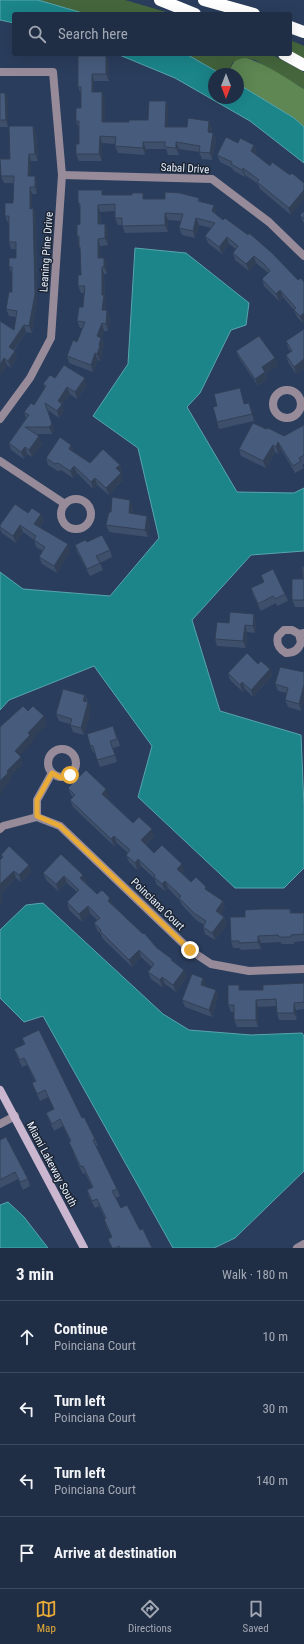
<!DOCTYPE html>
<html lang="en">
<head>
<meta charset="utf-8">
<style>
	:root { --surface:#202e45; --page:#2d3a50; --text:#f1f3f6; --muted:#a2a8b3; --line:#3d4a5e; --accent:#e8ab37 }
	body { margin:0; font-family:"Roboto Condensed",sans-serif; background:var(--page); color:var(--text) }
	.compass { position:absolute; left:208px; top:68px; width:36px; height:36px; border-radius:50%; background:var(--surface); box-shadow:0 4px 16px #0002; rotate:180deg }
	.stop { position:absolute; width:12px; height:12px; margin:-9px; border:3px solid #e8ab37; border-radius:50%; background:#fff }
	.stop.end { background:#e8ab37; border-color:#fff; box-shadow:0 1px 4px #0008 }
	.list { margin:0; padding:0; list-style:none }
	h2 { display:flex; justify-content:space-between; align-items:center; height:52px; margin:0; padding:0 16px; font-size:17px }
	h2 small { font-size:13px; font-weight:400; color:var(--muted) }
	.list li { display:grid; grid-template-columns:26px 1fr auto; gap:12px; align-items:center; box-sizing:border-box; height:72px; padding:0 16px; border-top:1px solid var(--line) }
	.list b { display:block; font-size:15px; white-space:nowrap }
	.list p { margin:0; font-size:13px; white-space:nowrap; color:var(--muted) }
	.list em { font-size:13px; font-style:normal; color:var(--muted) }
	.icon { flex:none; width:22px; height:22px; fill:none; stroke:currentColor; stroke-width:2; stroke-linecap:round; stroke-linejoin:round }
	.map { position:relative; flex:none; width:304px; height:1248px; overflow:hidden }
	.search { position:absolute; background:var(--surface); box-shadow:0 4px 16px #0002; left:12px; right:12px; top:12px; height:44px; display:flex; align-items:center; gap:10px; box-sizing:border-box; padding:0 14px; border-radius:4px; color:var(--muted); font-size:15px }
	.sheet { height:340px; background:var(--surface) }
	nav { display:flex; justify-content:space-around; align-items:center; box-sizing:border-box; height:56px; border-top:1px solid var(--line); background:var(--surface); font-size:11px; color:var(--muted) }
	nav a { display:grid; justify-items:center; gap:2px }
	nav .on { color:var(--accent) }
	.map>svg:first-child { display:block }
	.green { fill:#45663d }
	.forest { fill:#5e8753 }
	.water { fill:#1b858a; stroke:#58a5ad }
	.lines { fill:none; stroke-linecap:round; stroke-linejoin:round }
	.street { stroke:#978b9a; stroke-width:8 }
	.secondary { stroke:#cab6cf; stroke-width:8 }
	.highway { stroke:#fff; stroke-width:12 }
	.wall { fill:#3d4f6b }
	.shaded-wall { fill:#324057 }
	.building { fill:#475c7c; stroke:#324057 }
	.route { stroke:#e8ab37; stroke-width:5 }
	.labels { text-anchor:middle; stroke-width:3; stroke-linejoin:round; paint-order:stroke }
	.street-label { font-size:11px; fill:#e5effe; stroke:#1c2432 }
</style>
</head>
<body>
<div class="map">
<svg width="304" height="1248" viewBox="0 0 304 1248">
	<rect width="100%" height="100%" fill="#2a3d5c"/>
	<!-- green -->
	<g class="green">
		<path d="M38 0H125L173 14H86Z"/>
		<path d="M290 40 304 46V62L290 54Z"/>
		<path d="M186 54H271L304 72V89L255 60 246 58 232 63 229 74H221Z"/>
	</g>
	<!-- forest -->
	<path class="forest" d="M246 58C267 64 286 78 304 89V127L294 118 238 84V74H229C232 63 234 59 246 58Z"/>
	<!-- water -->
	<g class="water">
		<path d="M0 0H38L86 14H14V23L0 20Z"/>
		<path d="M117 54H186L221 74H214V98H238V84L294 118 304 127V163L250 121 175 78Z"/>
		<path d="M135 248 186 253 249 303 246 325 231 330 200 393 187 407 237 492 294 493 304 488V551L251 555 192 620 220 711 301 735 304 807V868L284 888H235L138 797 152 746 94 666 9 700 0 710V572L23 589 110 596 159 538 138 448 93 416 128 364Z"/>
		<path d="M43 903 163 1014 189 1030 251 1035 302 1033 304 1036V1171L235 1238 214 1248H173L43 1016 24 1022 0 998V930L26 905Z"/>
		<path d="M8 1202 24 1217 48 1248H0V1205Z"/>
	</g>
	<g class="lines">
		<!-- street -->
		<g class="street">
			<path d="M0 72H53L62 175 51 338 30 378 0 419"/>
			<path d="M62 175 212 179 269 222 304 256"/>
			<circle cx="287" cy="404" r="14"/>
			<path d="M0 461 65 504"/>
			<circle cx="76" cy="514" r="15"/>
			<path d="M299 634 301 642C299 650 294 653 286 653 279 649 276 644 278 636L284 630H292L299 634 304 633"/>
			<circle cx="62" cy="763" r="14"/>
			<path d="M37 817V800L52 773"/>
			<path d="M0 829 3 826 37 817 60 826 190 950 211 964 249 971 304 969"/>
			<path d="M0 1124 15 1116"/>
			<path d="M297 1248 304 1244"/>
		</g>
		<!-- secondary -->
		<path class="secondary" d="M0 1090 84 1248"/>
		<!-- highway -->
		<g class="highway">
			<path d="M160 0 195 14"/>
			<path d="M204 0 254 14"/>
			<path d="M290 27 304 32"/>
			<path d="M284 54 304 65"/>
		</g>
	</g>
	<!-- wall -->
	<g class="wall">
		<path d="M106 56 109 63V81H94V92L105 99V122H129L148 120 166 101 168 108V127L212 128 211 133H213L216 140 212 160 202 159 199 152 179 149V155H168L166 149H146L145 155 118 153 115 146V144L102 143V161H79L76 154 79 144V128L76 121 81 108V94L78 87Z"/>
		<path d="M0 93H5L8 100V127H0Z"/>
		<path d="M33 126 36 133 38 161H31V176H35L37 183V194H32V208H33L36 215 37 301 32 333 26 332 14 351 17 358 11 368 7 365 0 375V321L14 330 16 317 9 316 6 309 12 292V274L9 267 16 258V249H11L9 242V223H8L5 216 13 203 14 183H4L1 176 10 159Z"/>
		<path d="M238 143 254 145 257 152 255 155 270 166 272 162 291 215 260 189 258 184 245 175V177L234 171 232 168 220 162 217 155Z"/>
		<path d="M104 195 145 199 199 198 200 202 214 205 216 212V214L298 280 303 323 297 317 294 310 283 297 279 301 264 286 262 279 268 273 266 271 256 263 249 271 235 260 233 253 236 249 229 244 222 254 208 243 205 236 211 228 199 225 195 238 182 235 179 228 181 221 168 220V232L125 233 122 225H118L115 218V211L100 212 101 224H105L108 231V245L100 246V258H104L107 265V274H104L105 298 106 302 105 310 110 317 108 331H104L102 338 104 345 102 350 103 353 100 361 98 360 93 372 69 363 67 356 77 342 82 328H80L77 321 83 307 84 293H81L78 286 81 275V251L79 247V242L77 236 80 224V208L78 202Z"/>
		<path d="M304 211V223L303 222 300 215Z"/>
		<path d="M304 329V368L296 374 288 362 286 355 291 352 288 348 286 341Z"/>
		<path d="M236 351 278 365 265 374 267 379 258 386 239 358Z"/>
		<path d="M55 378 87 385 77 399 70 394 62 405 64 411 59 418 48 410 54 431 52 434H36L42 444 32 457 27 454 24 459 11 450 9 443 26 418 24 412 34 405 45 388 43 384Z"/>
		<path d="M242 395 244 404 249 403 252 410 254 421 219 429 217 422V406Z"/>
		<path d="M304 425V464L302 465 304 468 295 473 281 449 278 454 275 452 266 468 241 456 239 449 266 429 284 436Z"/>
		<path d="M74 452 90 463 120 465 122 472 121 473 123 480 109 495 97 485 93 489 77 473 73 478 61 470 58 471 48 465 46 458Z"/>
		<path d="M133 507 132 514 150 523 148 537 109 532 106 525 111 512Z"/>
		<path d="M28 513 41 514 44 521 40 527 70 551 57 573 42 564 39 557 43 551 36 547 34 540 23 532 16 543 2 533 0 529V525Z"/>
		<path d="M87 542 110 550 112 557 100 563 103 570 90 576 77 552 75 545Z"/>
		<path d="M304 566V607H295L292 600 303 579Z"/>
		<path d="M261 575 285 594 288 601 277 606 276 603 261 611 253 595 251 588 264 582Z"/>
		<path d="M256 622 255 633 247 632 246 648 217 646 215 639 229 623Z"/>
		<path d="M258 664 270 669 272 676 253 697 245 689 243 692 230 680 228 673Z"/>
		<path d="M304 672 301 711 288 707 285 700 287 693 278 691 275 684Z"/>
		<path d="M85 695 91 709 84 735 73 732 70 724 59 721 56 714Z"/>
		<path d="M116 733 120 746 113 748 117 762 100 767 95 753 93 752 90 745Z"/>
		<path d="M68 788 109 796 107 798 133 823 154 836 146 845 154 853 184 871 182 873 191 882 208 891 223 901 225 908 221 914 224 917 227 924 215 940 205 934 203 927 204 925 196 920 182 905 180 901 168 888 165 891 156 884 155 879 141 866 137 870 129 862 126 855 128 853 117 843 114 846 73 807 70 800 73 797 71 795Z"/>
		<path d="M61 854 86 882 85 883 97 894 113 905 157 948 184 970 187 977 176 992 165 984 162 987 151 979 148 972 152 967 141 957 132 967 102 938 101 934 97 930 94 923 97 920 90 913 82 922 69 910 67 902 77 892 67 883 58 891 46 880 43 873Z"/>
		<path d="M1 855 29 865 31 872 21 882 16 878 2 892V894L1 895 3 901 0 905 2 858Z"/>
		<path d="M290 909 292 913H304V941L294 942V944H282L280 942 261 943V949L241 950 240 948H233L231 941 245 917Z"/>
		<path d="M304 983V1009L296 1010 297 1020H279L277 1013 276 1006 258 1007V1027H237L234 1020V1012H231L228 1005 241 990H263Z"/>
		<path d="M206 985V987L216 990 218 997 212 1017 185 1007 182 1000Z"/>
		<path d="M22 1038 82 1118 95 1139 98 1146H96L117 1189 120 1196 116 1198 121 1208 140 1230 152 1248H112L108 1239 112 1237 106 1226 104 1219 105 1218 99 1206 95 1208 89 1197 87 1190 92 1187 85 1173 83 1174 78 1164 69 1142 70 1141 63 1126 54 1131 49 1120 46 1113 54 1109 48 1097 40 1101 32 1083 35 1081 27 1065 22 1067 17 1056 14 1049 24 1044Z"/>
		<path d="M0 1140 28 1179 30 1186 23 1190 18 1179 0 1188Z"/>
	</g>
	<!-- shaded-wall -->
	<g class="shaded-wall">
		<path d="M106 56 109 63V81L106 74Z"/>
		<path d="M92 74 94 81V99L92 92Z"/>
		<path d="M102 92 105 99V129L102 122Z"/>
		<path d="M5 93 8 100V127L6 120Z"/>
		<path d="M166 101 168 108V134L165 127Z"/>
		<path d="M209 121 212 128 210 140 208 132Z"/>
		<path d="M33 126 36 133 38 161 35 154Z"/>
		<path d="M213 133 216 140 212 160 210 153Z"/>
		<path d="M100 136 102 143V161L99 154Z"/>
		<path d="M143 142 146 149 145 155 143 148Z"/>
		<path d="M176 142 179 149V155L176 148Z"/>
		<path d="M254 145 257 152 254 158 251 151Z"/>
		<path d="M29 154 31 161V183L28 176Z"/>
		<path d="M243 168 245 175V177L242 170Z"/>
		<path d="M35 176 37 183V194L35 187Z"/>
		<path d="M30 187 32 194V216L30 209Z"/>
		<path d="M304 190V200L291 215 289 208Z"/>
		<path d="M98 205 100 212 101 231 98 224Z"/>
		<path d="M214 205 216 212 215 218 212 211Z"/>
		<path d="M33 208 36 215 37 301 32 333 29 326Z"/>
		<path d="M165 213 168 220V232L165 225Z"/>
		<path d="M196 218 199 225 195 238 193 231Z"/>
		<path d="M105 224 108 231V245L105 238Z"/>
		<path d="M227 237 229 244 222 254 219 247Z"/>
		<path d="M98 239 100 246V265L98 258Z"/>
		<path d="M254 256 256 263 249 271 246 264Z"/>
		<path d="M104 258 107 265V274L104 267Z"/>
		<path d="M102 267 104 274 105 298 106 302 105 317 102 310Z"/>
		<path d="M280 290 283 297 279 301 276 294Z"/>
		<path d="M107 310 110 317 108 331 106 324Z"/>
		<path d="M304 313V322L303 323 300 316Z"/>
		<path d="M102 323 104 331 102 338 104 345 102 350 103 353 100 361 97 354 99 345 97 336Z"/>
		<path d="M24 325 26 332 11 354 9 347Z"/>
		<path d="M15 351 17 358 11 368 8 361Z"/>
		<path d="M95 353 98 360 93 372 91 365Z"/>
		<path d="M4 358 7 365 0 375V365Z"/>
		<path d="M275 358 278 365 265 374 267 379 258 386 255 379 262 367Z"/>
		<path d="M304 359V368L296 374 294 367Z"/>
		<path d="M85 378 87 385 77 399 75 392Z"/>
		<path d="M67 387 70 394 62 405 64 411 59 418 57 411 58 401Z"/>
		<path d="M45 403 54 431 52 434 49 427Z"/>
		<path d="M249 403 252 410 254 421 252 414Z"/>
		<path d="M39 436 42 444 32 457 29 450Z"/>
		<path d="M278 442 281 449 278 454 276 447Z"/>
		<path d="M71 445 74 452 69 449Z"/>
		<path d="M273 445 275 452 266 468 263 461Z"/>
		<path d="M25 447 27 454 24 459 21 452Z"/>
		<path d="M120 465 122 472 121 473 123 480 109 495 106 488 116 468Z"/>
		<path d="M74 466 77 473 73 478 70 471Z"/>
		<path d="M95 478 97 485 93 489 91 482Z"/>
		<path d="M130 500 133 507 131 520 129 513Z"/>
		<path d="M41 514 44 521 37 531 34 524Z"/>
		<path d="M147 516 150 523 148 537 145 530Z"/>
		<path d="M20 525 23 532 16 543 13 536Z"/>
		<path d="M68 544 70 551 57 573 54 566Z"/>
		<path d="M254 614 256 622 255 633 253 626Z"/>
		<path d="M245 625 247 632 246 648 243 641Z"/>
		<path d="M270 669 272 676 253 697 251 690Z"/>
		<path d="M242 682 245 689 243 692 240 685Z"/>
		<path d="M304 685V701L301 711 299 704Z"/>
		<path d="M85 695 87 702 86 708 83 701Z"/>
		<path d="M88 702 91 709 84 735 81 728Z"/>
		<path d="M44 716 47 724 32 740 33 742 17 758 15 751 28 733Z"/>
		<path d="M21 757 23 764 10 777 11 780 2 789 3 792 0 795V781L7 771Z"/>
		<path d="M106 789 109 796 105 801 102 794Z"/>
		<path d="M152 829 154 836 143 848 141 840Z"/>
		<path d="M114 836 117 843 114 846 111 839Z"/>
		<path d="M138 859 141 866 137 870 135 863Z"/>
		<path d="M182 864 184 871 180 876 177 869Z"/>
		<path d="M29 865 31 872 21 882 19 875Z"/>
		<path d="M14 871 16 878 2 892V894L1 895 3 901 0 905V884Z"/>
		<path d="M83 875 86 882 83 885 80 878Z"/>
		<path d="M64 876 67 883 58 891 56 884Z"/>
		<path d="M165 881 168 888 165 891 162 884Z"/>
		<path d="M110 898 113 905 108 901Z"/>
		<path d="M223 901 225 908 218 918 216 911Z"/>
		<path d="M88 906 90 913 82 922 79 914Z"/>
		<path d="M224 917 227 924 215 940 212 933Z"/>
		<path d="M258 936 261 943V949L258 942Z"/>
		<path d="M139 950 141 957 132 967 129 960Z"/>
		<path d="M184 970 187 977 176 992 173 985Z"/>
		<path d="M162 977 165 984 162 987 160 980Z"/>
		<path d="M203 978 206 985 204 992 201 985Z"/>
		<path d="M216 990 218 997 212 1017 209 1010Z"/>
		<path d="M256 1000 258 1007V1027L256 1020Z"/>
		<path d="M294 1003 296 1010 297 1020 294 1013Z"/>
	</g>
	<!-- building -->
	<g class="building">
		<path d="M78 56H106V74H92V92H102V122H129V120H148L149 101H166L165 127H187L188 118 209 121 208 132 213 133 210 153 199 152 200 146 176 142V148L165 147V142H143V148L115 146 116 137 100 136 99 154H76V144H79V121H76V108H81V87H78Z"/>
		<path d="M0 93H5L6 120H0Z"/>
		<path d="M9 126H33L35 154H29L28 176H35V187H30V209L33 208 35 294 29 326 24 325 9 347 15 351 8 361 4 358 0 365V321L14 330 17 311 6 309 9 292H12V267H9V258H16V242H9V216H5V203H13L14 176H1L0 159H10Z"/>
		<path d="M226 137 238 143 240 138 254 145 251 151 270 166 272 162 290 175 292 173 304 183V190L289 208 257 182 259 180 243 168 242 170 231 164 232 162 217 155Z"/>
		<path d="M78 190H102V195H132V193H143V199H165V192L180 193 199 198 198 201 214 205 212 211 223 220 225 218 248 235 249 233 272 253 298 280 301 278 304 282V313L300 316 294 310 296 308 280 290 276 294 262 279 270 271 264 264 254 256 246 264 233 253 238 246 227 237 219 247 205 236 215 223 196 218 193 231 179 228 183 214 165 213V225L122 226V218H115V204L98 205V224H105V238L98 239V258H104V267H102V295H104L102 310H107L106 324 102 323 97 336 101 338 99 345 100 346 97 354 95 353 91 365 67 356 73 340 77 342 85 322 77 321 79 307H83L85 286H78V275H81L80 247H79V236H77V225L80 224V204L78 202Z"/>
		<path d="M304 211V219L300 215Z"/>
		<path d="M304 329V359L294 367 286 355 292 351 286 341Z"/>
		<path d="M259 336 275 358 262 367 265 372 255 379 236 351Z"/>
		<path d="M64 365 85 378 75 392 67 387 58 401 62 404 57 411 45 403 52 424 49 427H25L39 436 29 450 25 447 21 452 9 443 29 415 24 412 31 403 34 405 46 386 43 384 50 375 55 378Z"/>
		<path d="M240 388 244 404 249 403 252 414 217 422 213 407 217 406 214 394Z"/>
		<path d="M253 423 266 429 268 428 284 436 304 425V455L299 458 301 461 293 466 278 442 276 447 273 445 263 461 239 449Z"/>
		<path d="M60 437 71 445 69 449 90 463 103 449 120 465 116 468 121 473 106 488 95 478 91 482 74 466 70 471 58 463 55 464 46 458Z"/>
		<path d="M112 497 130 500 129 513 147 516 145 530 106 525 109 512H111Z"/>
		<path d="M15 504 28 513 32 508 41 514 34 524 68 544 54 566 39 557 45 547 34 540 36 536 20 525 13 536 0 527V525Z"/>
		<path d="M102 535 110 550 96 556 100 563 87 569 75 545 85 540 87 542Z"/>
		<path d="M304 566V600H292V579H303L302 567Z"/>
		<path d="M273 569 285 594 275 599 273 596 258 604 251 588 264 582 261 575Z"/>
		<path d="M230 612 254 614 253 626 245 625 243 641 215 639 217 622 229 623Z"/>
		<path d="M247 653 258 664 261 661 270 669 251 690 242 682 240 685 228 673Z"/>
		<path d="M280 667 304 672V685L299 704 285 700 288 688 275 684Z"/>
		<path d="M63 689 85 695 83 701 88 702 81 728 70 725 72 719 56 714Z"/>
		<path d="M23 706 28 711 33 706 44 716 28 733 30 735 15 751 21 757 7 771 8 773 0 781V727Z"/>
		<path d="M113 726 117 739 110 741 115 755 97 760 93 746 90 745 87 734Z"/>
		<path d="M86 770 106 789 102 794 133 823 139 817 152 829 141 840 154 853 162 845 182 864 177 869 191 882 196 877 206 887 205 889 223 901 216 911 224 917 212 933 203 927 206 921 194 913 179 898 181 896 165 881 162 884 154 877 155 875 138 859 135 863 126 855 130 850 114 836 111 839 70 800 75 795 68 788Z"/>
		<path d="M9 846 29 865 19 875 14 871 0 884V860L3 857 1 855Z"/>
		<path d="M61 854 83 875 80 878 97 894 102 890 110 898 108 901 143 934 144 933 157 948 172 959 171 960 184 970 173 985 162 977 160 980 148 972 154 964 139 950 129 960 100 931 101 930 94 923 100 918 88 906 79 914 67 902 79 890 64 876 56 884 43 873Z"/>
		<path d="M262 909H290V913H304V934L291 935V937H280L278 935 258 936V942L239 943V941H231L230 917H245V910Z"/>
		<path d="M192 974 203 978 201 985 216 990 209 1010 182 1000Z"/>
		<path d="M304 983V1002L294 1003V1013H277L276 999 256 1000V1020H234V1005H228V985H239V990H263V985Z"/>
		<path d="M39 1030 82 1118 84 1117 95 1139 93 1140 117 1189 112 1191 121 1208 127 1205 140 1230 143 1229 152 1248H120L119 1246 116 1248H112L108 1239 112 1237 104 1219 106 1218 97 1199 92 1201 87 1190 93 1187 83 1166 81 1167 76 1157 69 1142 71 1141 60 1119 52 1124 46 1113 54 1109 45 1090 37 1094 32 1083 36 1081 24 1058 20 1060 14 1049 25 1044 22 1038Z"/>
		<path d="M6 1137 28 1179 20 1182 15 1172 0 1180V1140Z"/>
	</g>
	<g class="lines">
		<!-- route -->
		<path class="route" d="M70 775 61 778 52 773 37 800V816L60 826 190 950"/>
	</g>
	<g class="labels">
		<!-- street labels -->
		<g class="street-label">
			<text transform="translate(185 168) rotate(3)" y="4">Sabal Drive</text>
			<text transform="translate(46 252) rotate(-86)" y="4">Leaning Pine Drive</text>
			<text transform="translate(158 904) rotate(44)" y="4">Poinciana Court</text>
			<text transform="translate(52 1164) rotate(62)" y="4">Miami Lakeway South</text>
		</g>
	</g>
</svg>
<svg class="compass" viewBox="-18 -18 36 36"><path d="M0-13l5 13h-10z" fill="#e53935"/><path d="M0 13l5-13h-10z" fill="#a2a8b3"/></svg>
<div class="stop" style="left:70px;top:775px"></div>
<div class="stop end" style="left:190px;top:950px"></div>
<div class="search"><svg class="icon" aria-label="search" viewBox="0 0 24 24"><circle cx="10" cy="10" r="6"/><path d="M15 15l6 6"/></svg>Search here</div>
</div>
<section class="sheet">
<h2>3 min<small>Walk · 180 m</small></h2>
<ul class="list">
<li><svg class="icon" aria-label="ahead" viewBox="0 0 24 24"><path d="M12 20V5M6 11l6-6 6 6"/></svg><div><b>Continue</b><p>Poinciana Court</p></div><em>10 m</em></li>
<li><svg class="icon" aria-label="left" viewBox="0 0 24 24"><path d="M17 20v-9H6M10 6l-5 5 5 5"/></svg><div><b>Turn left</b><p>Poinciana Court</p></div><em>30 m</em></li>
<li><svg class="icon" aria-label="left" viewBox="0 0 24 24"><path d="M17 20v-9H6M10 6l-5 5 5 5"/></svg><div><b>Turn left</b><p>Poinciana Court</p></div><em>140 m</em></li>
<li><svg class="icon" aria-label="arrive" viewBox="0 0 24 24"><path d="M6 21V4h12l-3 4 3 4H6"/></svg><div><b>Arrive at destination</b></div></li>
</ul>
</section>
<nav>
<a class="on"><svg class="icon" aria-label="map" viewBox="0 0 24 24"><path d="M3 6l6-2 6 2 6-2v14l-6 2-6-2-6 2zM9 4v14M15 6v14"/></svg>Map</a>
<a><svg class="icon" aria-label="directions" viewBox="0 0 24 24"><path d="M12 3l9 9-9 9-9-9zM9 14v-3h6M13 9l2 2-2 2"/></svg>Directions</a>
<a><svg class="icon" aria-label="saved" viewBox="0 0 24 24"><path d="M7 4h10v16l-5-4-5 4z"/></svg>Saved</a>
</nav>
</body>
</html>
